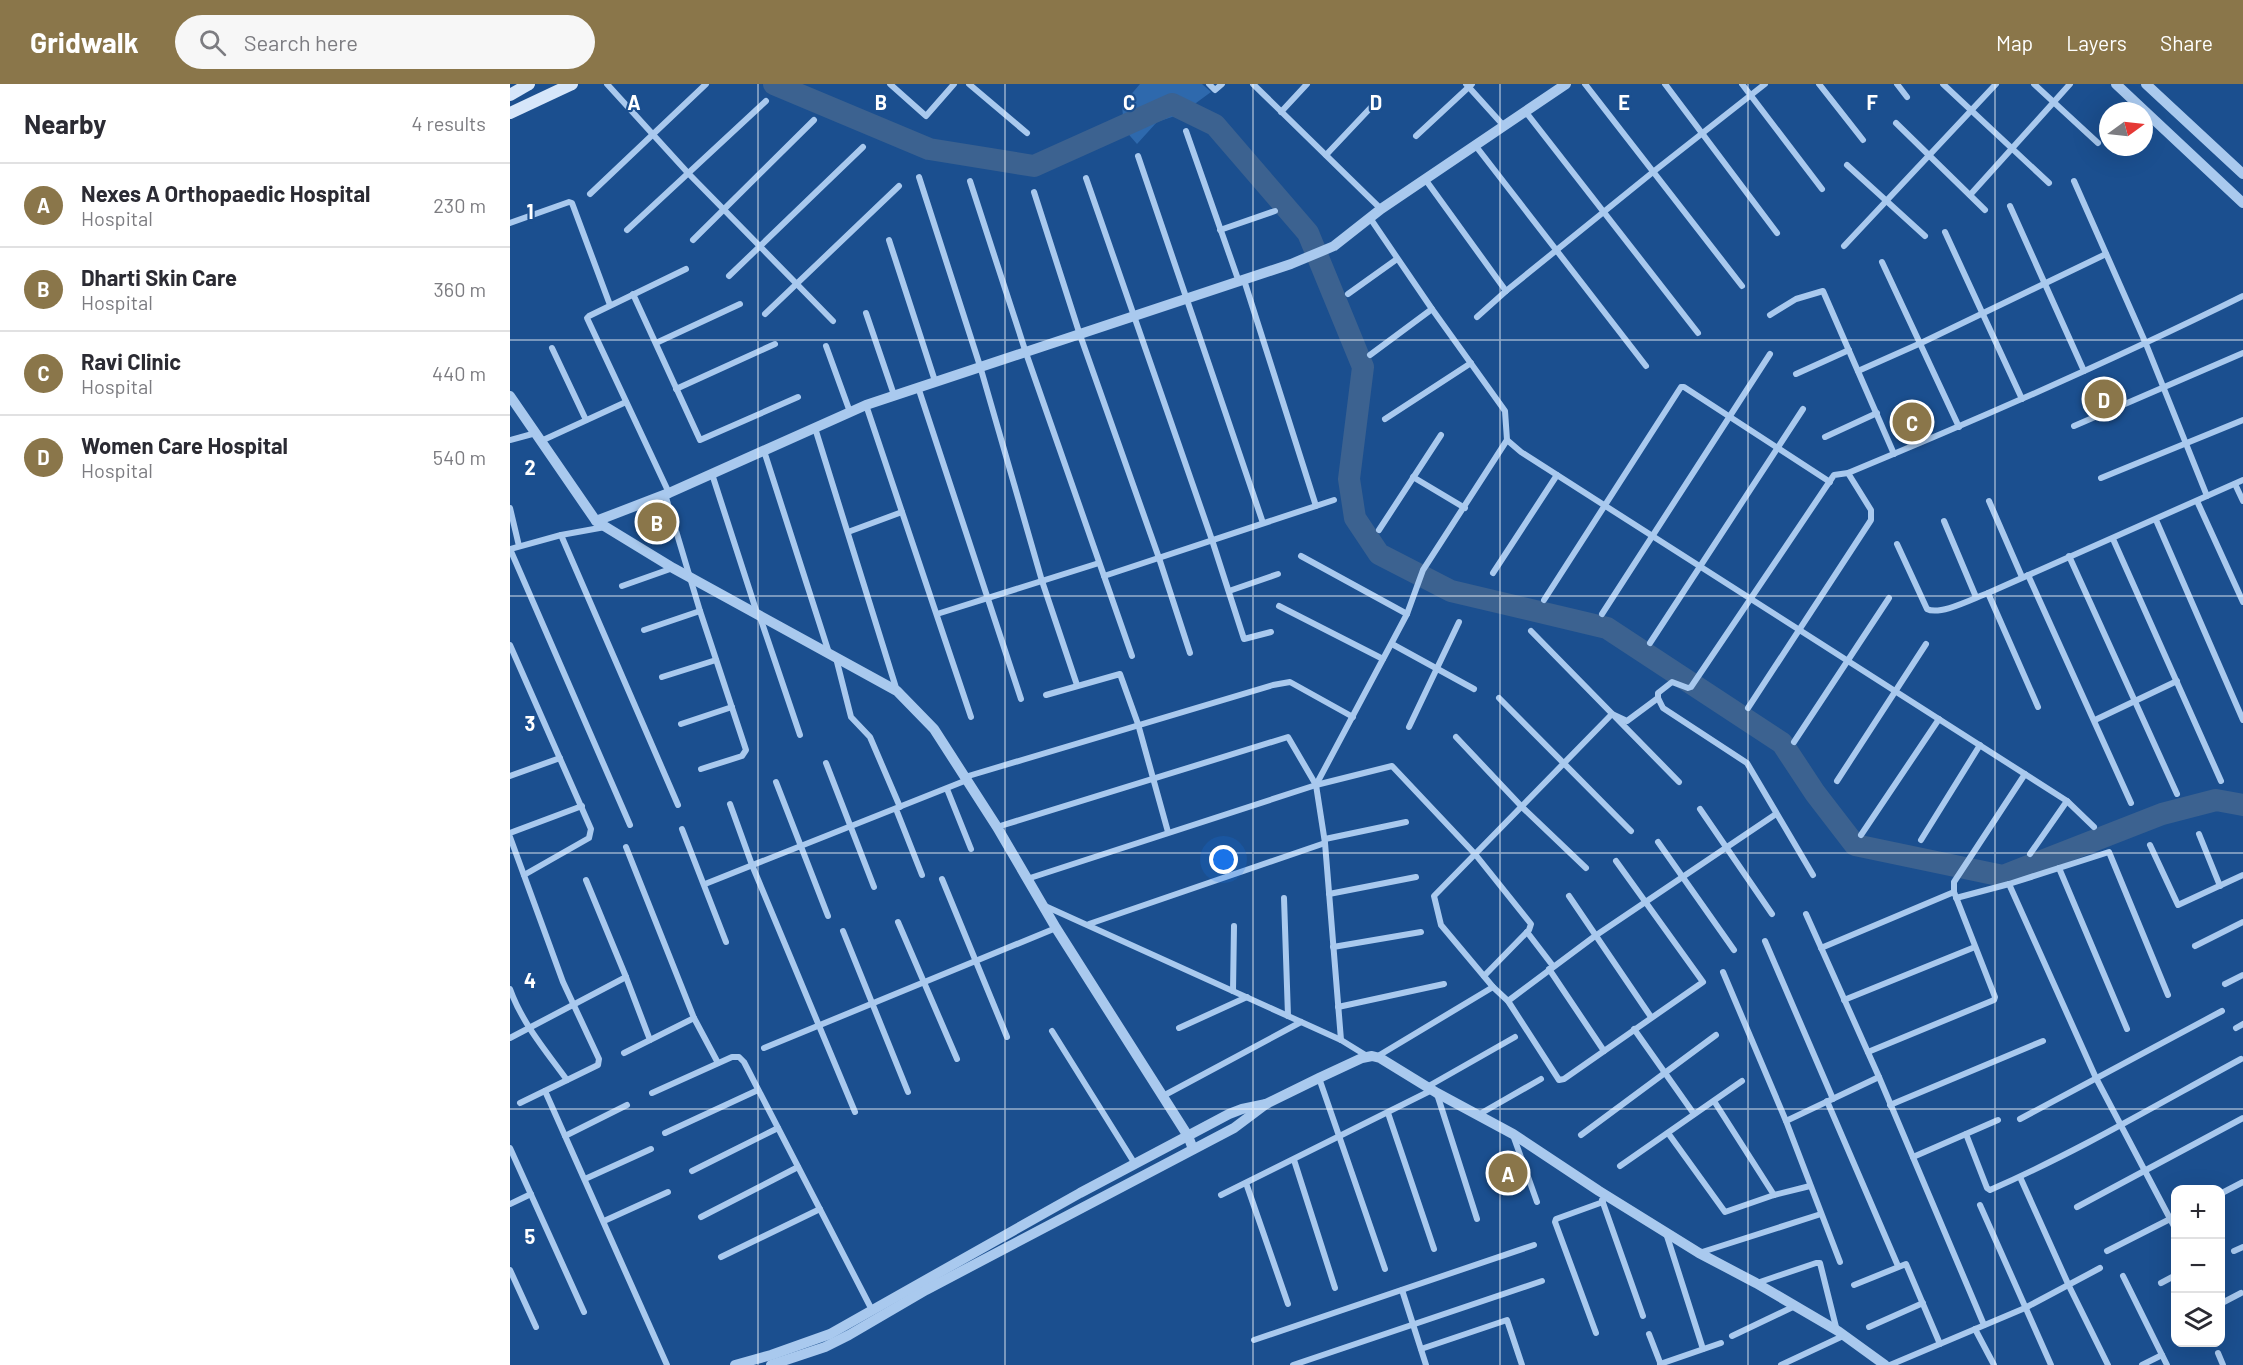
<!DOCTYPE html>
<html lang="en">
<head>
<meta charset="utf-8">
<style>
	:root { --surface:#fff; --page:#f7f7f7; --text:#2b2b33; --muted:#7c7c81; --line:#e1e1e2; --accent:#8a764a }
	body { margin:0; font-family:Barlow,sans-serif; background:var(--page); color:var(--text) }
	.controls { position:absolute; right:18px; bottom:18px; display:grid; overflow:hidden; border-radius:12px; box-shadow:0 6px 24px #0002 }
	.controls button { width:54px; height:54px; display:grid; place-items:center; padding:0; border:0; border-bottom:2px solid var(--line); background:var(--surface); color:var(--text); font:30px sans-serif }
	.compass { position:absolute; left:1589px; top:18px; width:54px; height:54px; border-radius:50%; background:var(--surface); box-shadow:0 6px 24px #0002; rotate:75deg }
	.you { position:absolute; left:714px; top:776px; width:21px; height:21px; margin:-15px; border:4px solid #fff; border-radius:50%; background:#1a73e8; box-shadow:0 0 0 9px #1a73e833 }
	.badge { display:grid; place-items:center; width:39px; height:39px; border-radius:50%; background:var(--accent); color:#fff; font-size:20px; font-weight:700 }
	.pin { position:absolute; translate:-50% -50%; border:3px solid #fff; box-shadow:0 2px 6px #0006 }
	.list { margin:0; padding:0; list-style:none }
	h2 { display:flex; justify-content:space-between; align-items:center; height:78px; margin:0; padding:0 24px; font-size:26px }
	h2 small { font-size:20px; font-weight:400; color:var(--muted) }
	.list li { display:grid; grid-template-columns:39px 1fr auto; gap:18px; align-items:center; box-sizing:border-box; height:84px; padding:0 24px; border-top:2px solid var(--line) }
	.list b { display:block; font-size:22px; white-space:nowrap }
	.list p { margin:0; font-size:20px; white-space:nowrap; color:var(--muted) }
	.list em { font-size:20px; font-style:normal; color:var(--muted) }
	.icon { flex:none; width:33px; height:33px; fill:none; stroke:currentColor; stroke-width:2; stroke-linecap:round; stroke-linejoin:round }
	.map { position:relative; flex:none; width:1733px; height:1281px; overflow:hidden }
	header { display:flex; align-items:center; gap:36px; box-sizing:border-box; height:84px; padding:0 30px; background:var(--accent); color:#fff }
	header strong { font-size:28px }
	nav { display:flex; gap:33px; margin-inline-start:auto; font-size:21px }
	.search { width:420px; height:54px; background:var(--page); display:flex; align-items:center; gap:15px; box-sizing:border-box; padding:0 21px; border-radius:33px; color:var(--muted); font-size:22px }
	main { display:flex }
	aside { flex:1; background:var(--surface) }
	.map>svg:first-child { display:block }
	.green { fill:#2e69ad }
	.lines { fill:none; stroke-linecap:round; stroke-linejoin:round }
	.river { stroke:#3c6290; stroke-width:22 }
	.minor { stroke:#a9c9ee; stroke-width:6 }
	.tertiary { stroke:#a9c9ee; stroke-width:10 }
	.secondary { stroke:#d6e6fa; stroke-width:12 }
	.grid { fill:none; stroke:#fff; stroke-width:1.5; stroke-opacity:0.55 }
	.grid-label { font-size:20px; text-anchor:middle; font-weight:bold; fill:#fff; stroke:#1b4f8f; stroke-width:4.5; stroke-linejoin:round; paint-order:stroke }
</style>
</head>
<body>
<header>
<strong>Gridwalk</strong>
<div class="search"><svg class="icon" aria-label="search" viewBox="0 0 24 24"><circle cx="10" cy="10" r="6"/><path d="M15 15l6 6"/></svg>Search here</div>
<nav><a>Map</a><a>Layers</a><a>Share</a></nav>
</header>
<main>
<aside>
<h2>Nearby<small>4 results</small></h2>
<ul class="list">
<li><span class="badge">A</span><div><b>Nexes A Orthopaedic Hospital</b><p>Hospital</p></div><em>230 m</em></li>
<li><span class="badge">B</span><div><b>Dharti Skin Care</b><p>Hospital</p></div><em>360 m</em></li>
<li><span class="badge">C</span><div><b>Ravi Clinic</b><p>Hospital</p></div><em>440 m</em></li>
<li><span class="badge">D</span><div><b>Women Care Hospital</b><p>Hospital</p></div><em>540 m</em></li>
</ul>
</aside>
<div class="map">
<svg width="1733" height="1281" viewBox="0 0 1733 1281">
	<rect width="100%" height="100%" fill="#1b4f8f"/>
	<!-- green -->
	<path class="green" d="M630 0H692L701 8 671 30 647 38 627 60 614 45 612 21Z"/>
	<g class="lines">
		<!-- river -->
		<path class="river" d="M264 0 419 65 524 82 662 20 705 41 798 149 853 283 839 395 845 434 869 470 941 507 1097 544 1272 659 1305 709 1345 761 1493 792 1652 730 1706 716 1733 721"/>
		<!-- minor -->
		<g class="minor">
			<path d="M97 0 178 89 323 237"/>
			<path d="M380 0 416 32 444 0"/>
			<path d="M459 0 517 49"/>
			<path d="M699 0 705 6 712 0"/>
			<path d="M743 0 871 125"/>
			<path d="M956 0 993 41"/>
			<path d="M1075 0 1232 202"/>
			<path d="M1155 0 1267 149"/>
			<path d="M1232 0 1312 105"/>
			<path d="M1309 0 1353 56"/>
			<path d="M1387 0 1397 13"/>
			<path d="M1433 0 1539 99"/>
			<path d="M1524 0 1588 59"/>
			<path d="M1015 27 1188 249"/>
			<path d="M771 28 797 0"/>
			<path d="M1386 39 1475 126"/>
			<path d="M676 47 729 198"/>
			<path d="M906 52 962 0"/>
			<path d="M965 61 1136 282"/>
			<path d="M816 71 866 18"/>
			<path d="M628 72 753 439"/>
			<path d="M1337 81 1415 152"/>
			<path d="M409 93 470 282 532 497 567 601"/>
			<path d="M576 94 702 456 734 555 761 548"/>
			<path d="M915 95 996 207"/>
			<path d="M460 97 516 269 622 572"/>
			<path d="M1564 97 1636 260 1697 412"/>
			<path d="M524 108 570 251 649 474 680 569"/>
			<path d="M80 110 196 0"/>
			<path d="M1460 111 1560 0"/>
			<path d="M1500 122 1574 287"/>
			<path d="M860 134 922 225 995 327 997 356 1011 368 1557 717 1584 743"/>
			<path d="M0 139 59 118 62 119 100 221"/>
			<path d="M117 146 256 17"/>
			<path d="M710 146 765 127"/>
			<path d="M1435 148 1512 315"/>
			<path d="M183 156 304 36"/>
			<path d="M379 156 425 297"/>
			<path d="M1334 162 1486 0"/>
			<path d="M1372 178 1449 343"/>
			<path d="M219 192 353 63"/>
			<path d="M734 196 806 422"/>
			<path d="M123 210 190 356 288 313"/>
			<path d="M838 210 887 175"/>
			<path d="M356 229 384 311"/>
			<path d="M255 230 389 102"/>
			<path d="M1260 231 1286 215 1313 207 1384 370"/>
			<path d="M967 233 996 207 1143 88 1255 0"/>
			<path d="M146 259 230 220"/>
			<path d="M316 262 340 328"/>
			<path d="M42 264 76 336"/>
			<path d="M860 271 922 225"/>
			<path d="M1348 287 1411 259 1596 170"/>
			<path d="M1286 290 1339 266"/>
			<path d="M408 303 511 615"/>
			<path d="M166 305 265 260"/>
			<path d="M356 321 461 633"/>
			<path d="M875 335 961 279"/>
			<path d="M1564 342 1733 269"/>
			<path d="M305 344 387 607"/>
			<path d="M1315 353 1367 329"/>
			<path d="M0 356 26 349"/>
			<path d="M31 357 116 318"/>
			<path d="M254 367 319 569"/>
			<path d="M202 390 247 529"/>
			<path d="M903 393 955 424"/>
			<path d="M1591 394 1733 336"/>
			<path d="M1725 400 1733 417"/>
			<path d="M159 409 77 234 79 232 176 185"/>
			<path d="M155 410 190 527 236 666 232 672 191 685"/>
			<path d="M1479 417 1512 493"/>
			<path d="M1687 417 1733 518"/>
			<path d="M0 424 9 462"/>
			<path d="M1646 436 1733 636"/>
			<path d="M1434 437 1466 513"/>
			<path d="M869 446 931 351"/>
			<path d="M338 448 392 428"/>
			<path d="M51 451 168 721"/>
			<path d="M1603 455 1711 697"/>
			<path d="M1387 460 1417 525C1430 532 1464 514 1478 509L1733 396"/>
			<path d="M0 465 120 741"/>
			<path d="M0 465 51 451 95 443"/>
			<path d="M791 472 897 530"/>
			<path d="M1559 472 1667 710"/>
			<path d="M983 489 1047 391"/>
			<path d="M1518 491 1621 719"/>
			<path d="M594 492 824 416"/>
			<path d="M112 502 163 484"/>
			<path d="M719 507 768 490"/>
			<path d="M1478 509 1528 623"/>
			<path d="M1034 516 1171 303H1174L1320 398"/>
			<path d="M769 522 873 575"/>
			<path d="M427 530 589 479"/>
			<path d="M1092 530 1260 270"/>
			<path d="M250 533 290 651"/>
			<path d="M134 546 190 527"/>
			<path d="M1021 547 1169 698"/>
			<path d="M1140 559 1293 325"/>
			<path d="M882 560 964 605"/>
			<path d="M0 561 81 745 79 754 14 791"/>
			<path d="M326 574 341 633 360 653 390 723"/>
			<path d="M152 593 206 576"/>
			<path d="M536 611 610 590 628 640 658 748"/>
			<path d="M989 614 1121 747"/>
			<path d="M1238 624 1361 436V426L1338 389"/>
			<path d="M1585 636 1667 597"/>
			<path d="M171 640 222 623"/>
			<path d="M899 643 949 538"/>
			<path d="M946 653 1012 723 1076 784"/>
			<path d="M1284 658 1379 514"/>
			<path d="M316 679 364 803"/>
			<path d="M0 692 50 674"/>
			<path d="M455 693 763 601 780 598 843 633"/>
			<path d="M1327 697 1416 560"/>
			<path d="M266 698 318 832"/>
			<path d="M437 705 461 765"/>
			<path d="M220 720 242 781 345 1028"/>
			<path d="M386 725 412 791"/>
			<path d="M1190 725 1262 830"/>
			<path d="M487 743 778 653 806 701"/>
			<path d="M172 745 216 858"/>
			<path d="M0 749 72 722"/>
			<path d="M1689 750 1710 802"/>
			<path d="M1351 751 1429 635"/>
			<path d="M0 753 53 898 89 975 88 981 10 1019"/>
			<path d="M815 755 896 738"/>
			<path d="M1411 756 1470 661"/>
			<path d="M1148 758 1224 866"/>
			<path d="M1640 761 1668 821 1733 791"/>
			<path d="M116 763 184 934 208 979"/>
			<path d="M1520 770 1557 717"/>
			<path d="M1106 777 1193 898 1054 995 1049 996 998 917 983 903 931 841 924 812 1102 630 1117 637 1148 614"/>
			<path d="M1549 784 1617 945"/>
			<path d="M1303 791 1237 679 1153 624 1148 614V609L1162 598 1178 604 1181 603 1324 391 1338 389C1471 334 1604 276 1733 212"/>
			<path d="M432 795 497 953"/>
			<path d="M517 795 806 701 882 682 965 770 1021 840 1019 846 974 892"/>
			<path d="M76 796 116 893 140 956"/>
			<path d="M195 800 457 696"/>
			<path d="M1499 800 1586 994 1666 1146"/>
			<path d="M819 810 906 793"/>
			<path d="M1059 812 1141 933"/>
			<path d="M774 814 778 932"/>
			<path d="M1446 814 1499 800 1599 768 1658 911"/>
			<path d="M535 822 831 956 857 972"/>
			<path d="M1296 830 1369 993 1474 1241"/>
			<path d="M388 838 447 975"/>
			<path d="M579 840 815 759"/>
			<path d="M333 847 398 1008"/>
			<path d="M1017 848 1043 882"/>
			<path d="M1255 857 1323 1015"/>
			<path d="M1685 862 1733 838"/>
			<path d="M823 863 911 848"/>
			<path d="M1311 864 1444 808"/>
			<path d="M1039 885 1094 967"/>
			<path d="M1213 888 1276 1037 1330 1178"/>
			<path d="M1715 900 1733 891"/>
			<path d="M0 905C12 939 36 967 57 996"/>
			<path d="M723 907 724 842"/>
			<path d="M1334 916 1465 863"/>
			<path d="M998 917 1085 852 1266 730"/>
			<path d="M828 923 934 900"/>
			<path d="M669 944 737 913"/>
			<path d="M1726 944 1733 940"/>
			<path d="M1124 945 1184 1030"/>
			<path d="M542 947 625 1080"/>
			<path d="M0 954 116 893"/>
			<path d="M831 956 815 759 806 701 897 530 913 486 997 356"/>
			<path d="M254 964 546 844"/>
			<path d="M1358 968 1484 916 1485 913 1444 808V798L1515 690"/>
			<path d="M114 969 184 934"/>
			<path d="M868 972 983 903"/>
			<path d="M809 994 875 1185"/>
			<path d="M917 1003 1005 953"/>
			<path d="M35 1007 157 1281"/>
			<path d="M142 1009 222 973H229L234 978 362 1226"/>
			<path d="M927 1010 967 1135"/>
			<path d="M653 1012 791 938"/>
			<path d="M1204 1017 1264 1111"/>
			<path d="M1317 1017 1388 1182"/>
			<path d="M1380 1021 1533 957"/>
			<path d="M878 1029 924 1165"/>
			<path d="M968 1031 1031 995"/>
			<path d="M1510 1035 1712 927"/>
			<path d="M1276 1037 1369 993"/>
			<path d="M155 1049 248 1006"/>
			<path d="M1158 1049 1215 1128 1264 1111 1300 1102"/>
			<path d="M1456 1050 1477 1104 1480 1106C1567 1068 1648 1020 1731 975"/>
			<path d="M1003 1051 1027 1118"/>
			<path d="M1071 1051 1206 951"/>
			<path d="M55 1052 117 1021"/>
			<path d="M0 1064 74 1228"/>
			<path d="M1403 1073 1488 1036"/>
			<path d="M784 1076 825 1204"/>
			<path d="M1110 1082 1232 997"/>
			<path d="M182 1087 268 1044"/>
			<path d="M1510 1093 1559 1202 1598 1281"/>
			<path d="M75 1095 141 1065"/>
			<path d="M736 1099 778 1220"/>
			<path d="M1710 1110 1733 1098"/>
			<path d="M711 1111 922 1006"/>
			<path d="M1092 1116 1133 1232"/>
			<path d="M0 1120 21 1110"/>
			<path d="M1470 1121 1541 1281"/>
			<path d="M1567 1123 1733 1034"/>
			<path d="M191 1133 288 1083"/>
			<path d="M94 1137 158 1108"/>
			<path d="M1156 1149 1193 1265"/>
			<path d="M1597 1167 1666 1132"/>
			<path d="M1724 1167 1733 1163"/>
			<path d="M1189 1169 1311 1130"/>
			<path d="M211 1173 310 1125"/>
			<path d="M0 1186 26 1243"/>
			<path d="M1613 1192 1657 1281"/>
			<path d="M1247 1199 1306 1179H1310L1327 1247"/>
			<path d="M1651 1199 1666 1191"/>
			<path d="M1344 1201 1396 1180 1430 1260"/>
			<path d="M892 1206 916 1281"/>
			<path d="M1710 1220 1731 1209"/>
			<path d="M1359 1243 1413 1219"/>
			<path d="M1465 1245 1484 1281"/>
			<path d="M1086 1249 1045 1138 1046 1135 1093 1118"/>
			<path d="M1139 1250 1151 1281"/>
			<path d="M1222 1252 1285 1222"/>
			<path d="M744 1256 1024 1161"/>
			<path d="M911 1265 997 1236 1012 1281"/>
			<path d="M1708 1269 1713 1281"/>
			<path d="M1150 1280 1211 1259"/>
			<path d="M783 1281 1032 1197"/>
			<path d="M1271 1281 1333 1252"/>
			<path d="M1380 1281 1515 1224 1590 1184"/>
			<path d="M1632 1281 1652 1271"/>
		</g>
		<!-- tertiary -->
		<g class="tertiary">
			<path d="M1606 0 1733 119"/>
			<path d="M1636 0 1733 90"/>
			<path d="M0 312 86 437 163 484 387 607 424 645 487 743 546 844 678 1052 683 1065"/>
			<path d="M86 437 159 409 356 321 781 180 824 162 871 125 1056 0"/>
			<path d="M225 1281 261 1271 320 1250 570 1109 719 1030 732 1025 756 1020"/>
			<path d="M261 1281 315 1263 339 1251 416 1206 724 1044 756 1020 809 994 852 974 862 972 870 974 927 1009 1003 1050 1089 1107 1189 1169 1246 1199 1328 1247 1375 1281"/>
		</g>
		<!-- secondary -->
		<g class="secondary">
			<path d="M0 11 19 0"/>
			<path d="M0 29 62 0"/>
		</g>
	</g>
	<!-- grid -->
	<path class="grid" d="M248 0V1281M495 0V1281M743 0V1281M990 0V1281M1238 0V1281M1485 0V1281M0 256H1733M0 512H1733M0 769H1733M0 1025H1733"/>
	<g class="grid-label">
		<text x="124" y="26">A</text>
		<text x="371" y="26">B</text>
		<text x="619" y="26">C</text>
		<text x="866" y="26">D</text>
		<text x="1114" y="26">E</text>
		<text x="1362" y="26">F</text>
		<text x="20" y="135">1</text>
		<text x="20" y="391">2</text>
		<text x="20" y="647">3</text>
		<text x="20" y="904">4</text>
		<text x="20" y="1160">5</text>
	</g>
</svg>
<div class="controls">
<button>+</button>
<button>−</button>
<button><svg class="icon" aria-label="layers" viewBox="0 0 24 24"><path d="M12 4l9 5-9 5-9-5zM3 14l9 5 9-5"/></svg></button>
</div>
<svg class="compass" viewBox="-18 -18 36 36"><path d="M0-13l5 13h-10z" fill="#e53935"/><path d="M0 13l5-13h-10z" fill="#7c7c81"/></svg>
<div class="you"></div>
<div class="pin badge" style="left:998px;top:1089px">A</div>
<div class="pin badge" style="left:147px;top:438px">B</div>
<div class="pin badge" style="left:1402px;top:338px">C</div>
<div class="pin badge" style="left:1594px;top:315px">D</div>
</div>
</main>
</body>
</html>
